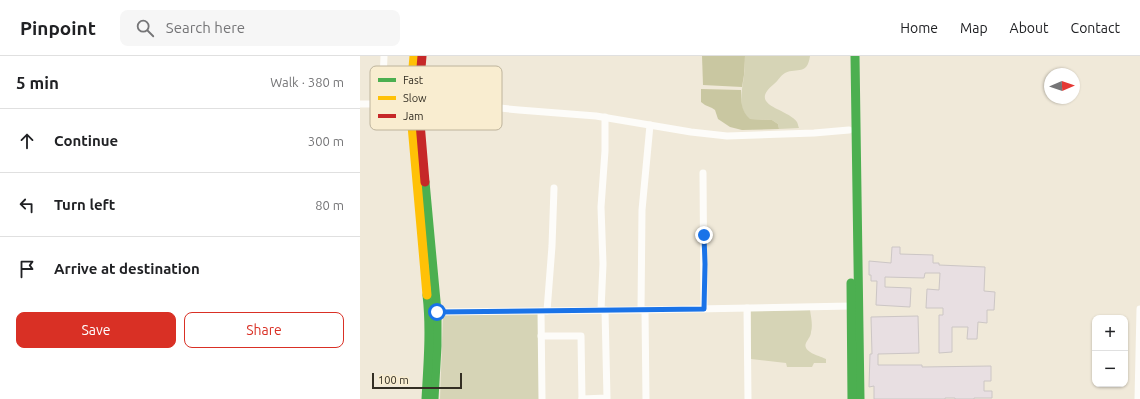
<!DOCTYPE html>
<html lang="en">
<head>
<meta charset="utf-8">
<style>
	:root { --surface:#fff; --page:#f6f6f6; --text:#202124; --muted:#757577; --line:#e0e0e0; --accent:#d93025 }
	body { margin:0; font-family:Ubuntu,sans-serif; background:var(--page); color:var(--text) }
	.controls { position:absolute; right:12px; bottom:12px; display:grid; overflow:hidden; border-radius:8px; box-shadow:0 1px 3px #0004 }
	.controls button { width:36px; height:36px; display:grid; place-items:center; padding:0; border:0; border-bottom:1px solid var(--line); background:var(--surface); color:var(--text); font:20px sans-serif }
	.compass { position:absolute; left:684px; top:12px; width:36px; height:36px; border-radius:50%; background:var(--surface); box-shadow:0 1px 3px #0004; rotate:88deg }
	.scale { position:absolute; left:12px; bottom:10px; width:90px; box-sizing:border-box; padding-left:4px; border:2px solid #332e23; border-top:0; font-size:11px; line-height:14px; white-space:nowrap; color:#332e23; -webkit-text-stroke:3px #f9edd0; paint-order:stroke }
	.stop { position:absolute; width:12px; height:12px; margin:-9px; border:3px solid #1a73e8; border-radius:50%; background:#fff }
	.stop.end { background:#1a73e8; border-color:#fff; box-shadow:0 1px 4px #0008 }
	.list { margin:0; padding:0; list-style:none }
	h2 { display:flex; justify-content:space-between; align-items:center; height:52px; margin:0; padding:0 16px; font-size:17px }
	h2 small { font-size:13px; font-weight:400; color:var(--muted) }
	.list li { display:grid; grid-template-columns:26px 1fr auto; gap:12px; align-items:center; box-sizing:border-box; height:64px; padding:0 16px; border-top:1px solid var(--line) }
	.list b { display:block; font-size:15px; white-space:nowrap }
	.list em { font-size:13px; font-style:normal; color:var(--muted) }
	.actions { display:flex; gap:8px; padding:12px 16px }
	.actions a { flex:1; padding:9px 0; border:1px solid var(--accent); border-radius:8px; text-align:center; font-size:14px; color:var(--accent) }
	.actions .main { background:var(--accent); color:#fff }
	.icon { flex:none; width:22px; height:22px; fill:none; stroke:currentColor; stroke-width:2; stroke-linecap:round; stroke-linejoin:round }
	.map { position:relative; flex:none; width:780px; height:343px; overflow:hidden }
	header { display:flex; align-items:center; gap:24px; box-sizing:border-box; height:56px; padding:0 20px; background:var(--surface); border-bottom:1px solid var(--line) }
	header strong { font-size:19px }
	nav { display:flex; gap:22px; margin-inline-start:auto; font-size:14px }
	.search { width:280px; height:36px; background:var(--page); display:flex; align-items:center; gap:10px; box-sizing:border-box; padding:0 14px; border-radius:8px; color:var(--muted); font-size:15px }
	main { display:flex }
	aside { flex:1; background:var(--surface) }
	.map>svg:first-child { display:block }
	.green { fill:#d6d4b6 }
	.forest { fill:#c9c7a1 }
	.building { fill:#e8dfe2; stroke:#ccc6c5 }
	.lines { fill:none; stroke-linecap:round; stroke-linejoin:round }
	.street { stroke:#fdfcf9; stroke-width:7 }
	.fast { stroke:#4caf50; stroke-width:9 }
	.slow { stroke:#ffc107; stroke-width:9 }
	.jam { stroke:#c62828; stroke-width:9 }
	.route { stroke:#1a73e8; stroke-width:5 }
	.key { fill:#f9edd0; stroke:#beb49c; stroke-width:1 }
	.key-label { font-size:11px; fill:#332e23 }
</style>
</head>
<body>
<header>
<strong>Pinpoint</strong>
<div class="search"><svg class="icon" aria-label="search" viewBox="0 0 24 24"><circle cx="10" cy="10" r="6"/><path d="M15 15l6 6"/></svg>Search here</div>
<nav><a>Home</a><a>Map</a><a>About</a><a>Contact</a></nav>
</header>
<main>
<aside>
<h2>5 min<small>Walk · 380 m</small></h2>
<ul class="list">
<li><svg class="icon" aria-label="ahead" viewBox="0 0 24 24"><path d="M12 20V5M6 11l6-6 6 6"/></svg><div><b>Continue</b></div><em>300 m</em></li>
<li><svg class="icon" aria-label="left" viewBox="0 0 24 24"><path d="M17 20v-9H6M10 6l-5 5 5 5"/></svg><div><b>Turn left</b></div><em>80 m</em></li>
<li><svg class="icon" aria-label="arrive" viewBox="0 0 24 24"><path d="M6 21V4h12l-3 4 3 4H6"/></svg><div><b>Arrive at destination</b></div></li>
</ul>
<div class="actions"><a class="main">Save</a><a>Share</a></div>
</aside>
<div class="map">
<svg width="780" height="343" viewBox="0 0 780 343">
	<rect width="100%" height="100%" fill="#f0e9d9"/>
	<!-- green -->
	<g class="green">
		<path d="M385 0H450C447 20 438 11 425 17 420 20 418 25 414 28 387 50 427 52 437 66 438 68 438 70 439 72L419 73 418 68 412 64 389 63C377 51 382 35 384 20 385 13 384 6 385 0Z"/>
		<path d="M450 254C451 261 453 269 451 276 451 280 448 283 446 287 442 296 460 300 466 303V307H454L452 311H427L426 307 391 303V255Z"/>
		<path d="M179 257 180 343H80L83 258Z"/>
	</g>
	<!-- forest -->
	<g class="forest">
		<path d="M342 0H385L384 19 382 31 343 29Z"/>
		<path d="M341 33 381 34C381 45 381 55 390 63L412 64 418 68 419 73 382 74 370 71 358 63 355 54 352 52 345 49 341 46Z"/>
	</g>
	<!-- building -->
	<g class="building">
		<path d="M532 191H540V198L573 199V207H579V209L625 211 624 235 635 236 634 254H627V267L618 266 617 283H607L608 271H592V296L579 297V259H583V252H566L567 233 579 234 580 217H565L564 222 525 221V231L551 232 550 251 516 249 517 225H511V219H509V205L531 207Z"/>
		<path d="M558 260 559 297 518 298V309H562V311L631 310V325H624V335H632V342H614V343H595V342H585V343H514V330L509 331 510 298H512L511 261Z"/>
	</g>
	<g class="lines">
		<!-- street -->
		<g class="street">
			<path d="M59 44 159 54 236 60 331 76 367 80 454 77 489 74"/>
			<path d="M0 48H51"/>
			<path d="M22 48 24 0"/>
			<path d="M343 117 344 253"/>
			<path d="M387 252 388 343"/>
			<path d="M241 254 243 208 241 151 245 95V61"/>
			<path d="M281 254 282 154 290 69"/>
			<path d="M285 254 286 343"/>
			<path d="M181 255 182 343"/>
			<path d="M187 255 192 190 194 132"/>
			<path d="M77 256 281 254 491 250"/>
			<path d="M181 280H221L222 343"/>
			<path d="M222 343 247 342 245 254"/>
			<path d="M778 343 780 253"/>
		</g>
		<!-- fast -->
		<g class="fast">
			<path d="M495 0 500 343"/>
			<path d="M65 126 77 256V290L74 343"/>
			<path d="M491 227 492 343"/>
			<path d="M66 343C68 308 71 273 67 239"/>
		</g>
		<!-- slow -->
		<path class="slow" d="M54 0 51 35V58L67 239"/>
		<!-- jam -->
		<path class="jam" d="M62 0 59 35V55L65 126"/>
	</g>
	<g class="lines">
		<!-- route -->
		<path class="route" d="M77 256 344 253 345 208 344 179"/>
	</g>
	<!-- legend -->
	<rect x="10" y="10" width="132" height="64" rx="6" class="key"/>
	<rect x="18" y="22" width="18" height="4" fill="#4caf50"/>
	<rect x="18" y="40" width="18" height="4" fill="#ffc107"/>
	<rect x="18" y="58" width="18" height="4" fill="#c62828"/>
	<g class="key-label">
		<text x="43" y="28">Fast</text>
		<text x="43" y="46">Slow</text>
		<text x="43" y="64">Jam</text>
	</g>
</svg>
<div class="controls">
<button>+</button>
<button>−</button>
</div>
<svg class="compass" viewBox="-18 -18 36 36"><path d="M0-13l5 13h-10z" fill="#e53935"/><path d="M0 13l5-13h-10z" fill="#757577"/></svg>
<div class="scale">100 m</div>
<div class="stop" style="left:77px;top:256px"></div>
<div class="stop end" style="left:344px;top:179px"></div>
</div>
</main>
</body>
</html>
